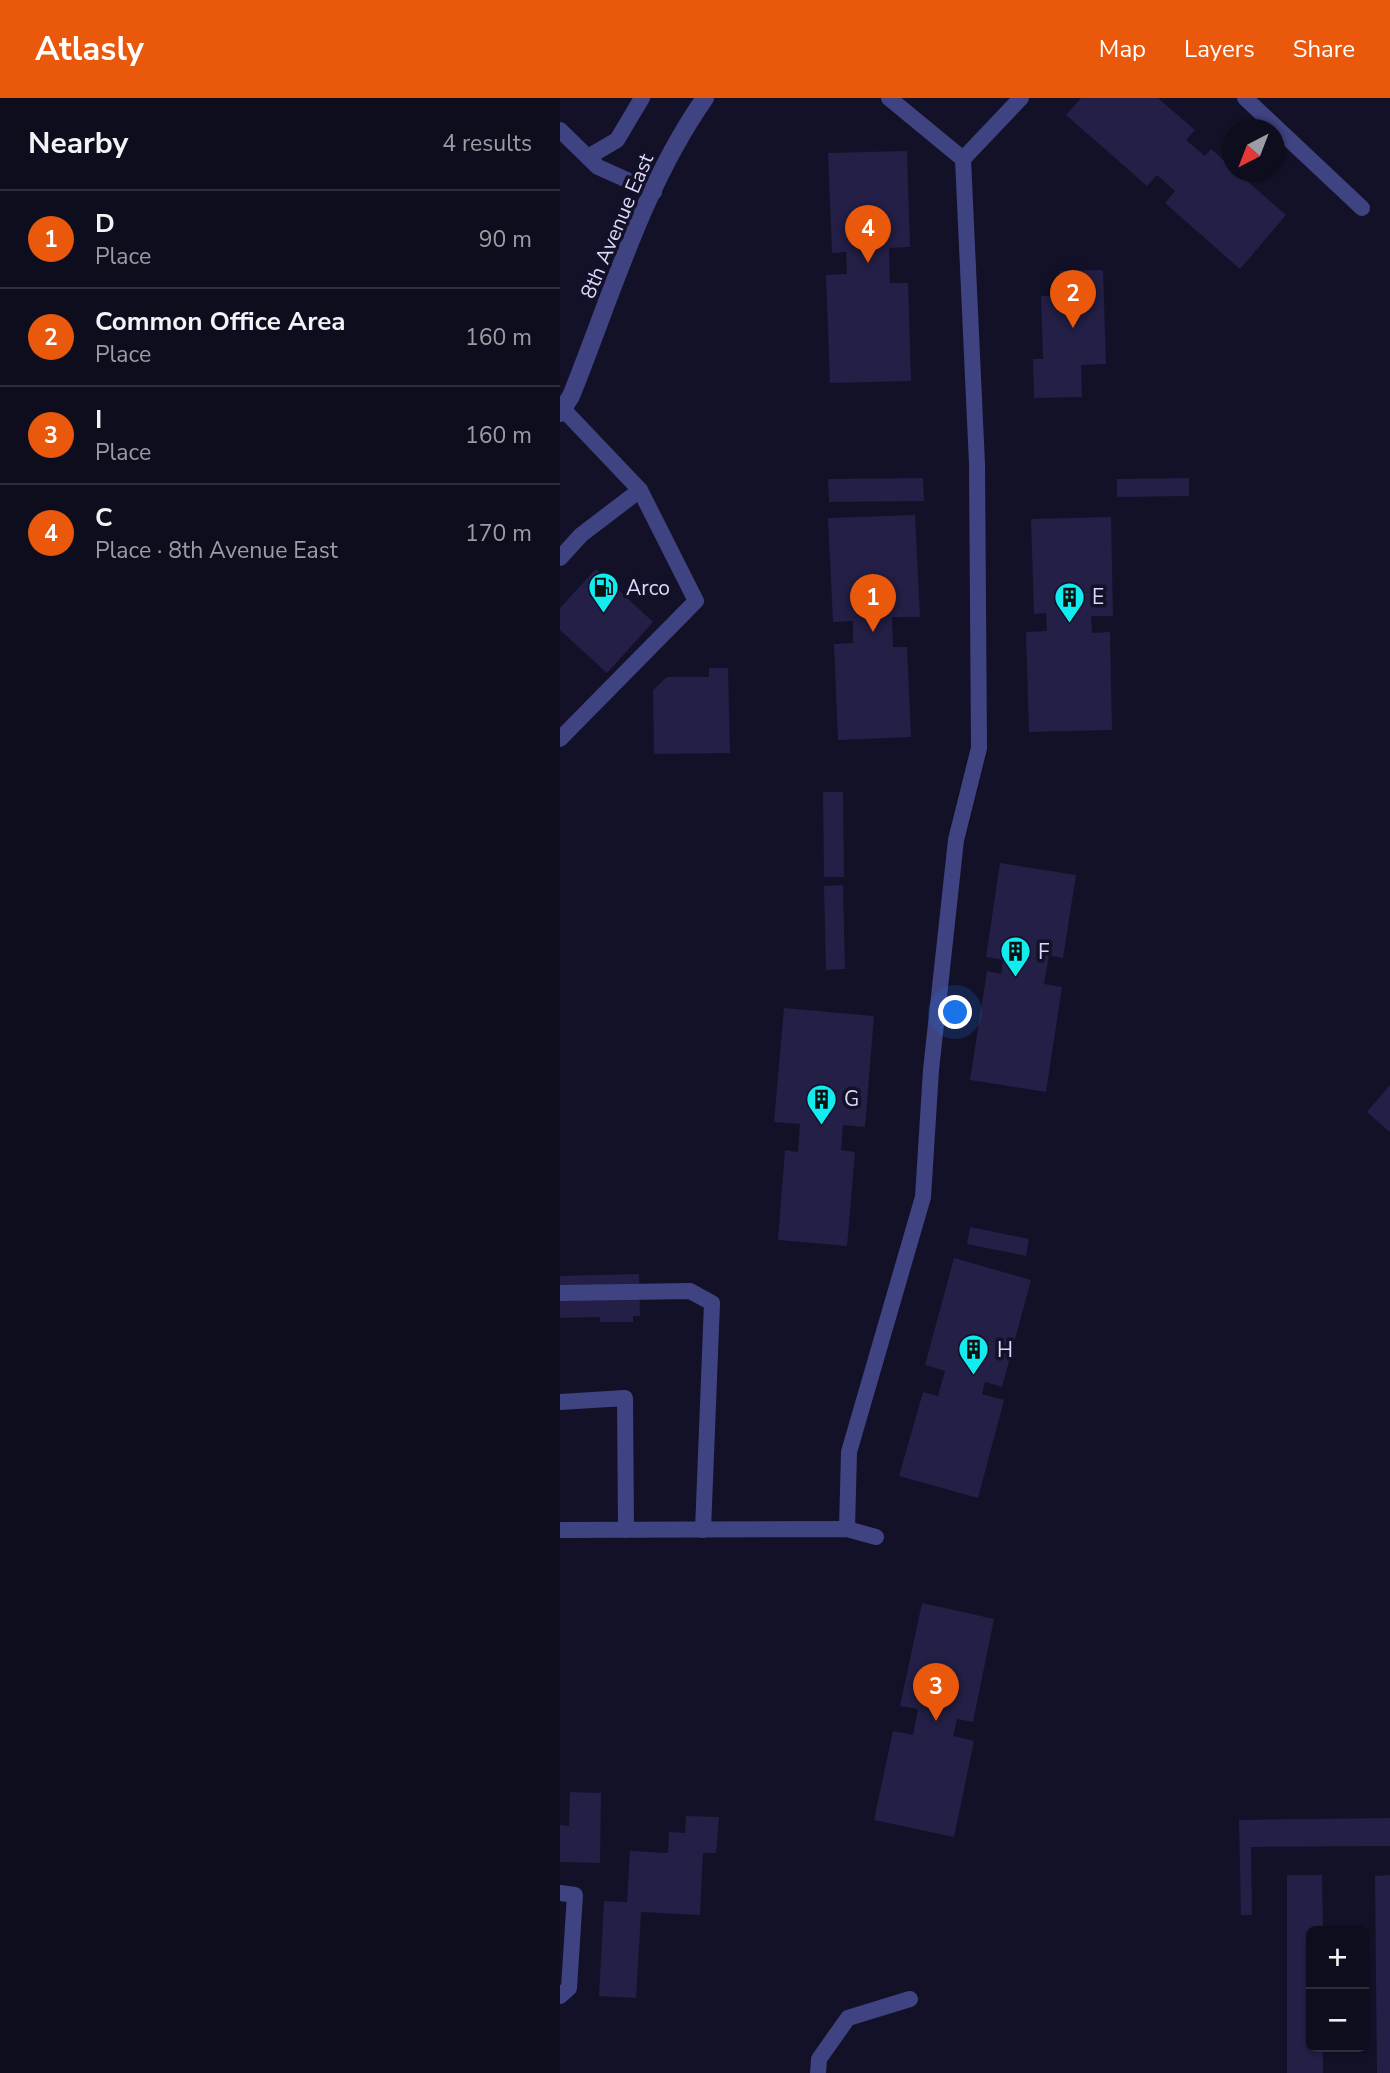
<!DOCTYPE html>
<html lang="en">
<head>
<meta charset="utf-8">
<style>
	:root { --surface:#0e0d1d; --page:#1c1b2a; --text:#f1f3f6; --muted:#9b9ca4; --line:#2e2d3b; --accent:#ea580c }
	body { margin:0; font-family:"Nunito Sans",sans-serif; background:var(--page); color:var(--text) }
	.controls { position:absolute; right:21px; bottom:21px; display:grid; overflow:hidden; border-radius:10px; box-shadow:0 2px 5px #0004 }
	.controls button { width:63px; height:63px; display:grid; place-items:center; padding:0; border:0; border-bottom:2px solid var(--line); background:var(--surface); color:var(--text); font:35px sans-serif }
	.compass { position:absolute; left:662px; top:21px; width:63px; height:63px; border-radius:50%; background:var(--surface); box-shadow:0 2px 5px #0004; rotate:222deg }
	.you { position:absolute; left:396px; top:915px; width:24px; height:24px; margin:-18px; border:5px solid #fff; border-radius:50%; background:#1a73e8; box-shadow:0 0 0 10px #1a73e833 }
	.badge { display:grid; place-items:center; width:46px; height:46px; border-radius:50%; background:var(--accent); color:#fff; font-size:23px; font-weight:700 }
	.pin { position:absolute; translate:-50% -58px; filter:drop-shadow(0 2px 4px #0008) }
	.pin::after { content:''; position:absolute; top:37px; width:24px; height:21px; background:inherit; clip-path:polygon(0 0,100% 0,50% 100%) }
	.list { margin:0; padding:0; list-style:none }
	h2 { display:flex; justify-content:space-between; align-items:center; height:91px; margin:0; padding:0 28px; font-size:30px }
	h2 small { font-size:23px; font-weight:400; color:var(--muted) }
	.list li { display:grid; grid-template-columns:46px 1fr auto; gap:21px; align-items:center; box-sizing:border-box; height:98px; padding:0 28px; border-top:2px solid var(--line) }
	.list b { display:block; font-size:26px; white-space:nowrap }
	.list p { margin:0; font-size:23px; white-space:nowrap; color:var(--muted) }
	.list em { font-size:23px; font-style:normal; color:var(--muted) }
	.map { position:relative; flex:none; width:830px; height:1975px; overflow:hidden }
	header { display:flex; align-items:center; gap:42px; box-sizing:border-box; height:98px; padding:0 35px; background:var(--accent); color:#fff }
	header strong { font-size:33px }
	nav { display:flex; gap:38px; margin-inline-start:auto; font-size:24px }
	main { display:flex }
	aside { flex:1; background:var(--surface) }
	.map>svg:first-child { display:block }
	.building { fill:#231f46 }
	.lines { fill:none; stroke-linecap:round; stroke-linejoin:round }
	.service { stroke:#404382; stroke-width:16 }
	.tertiary { stroke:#404382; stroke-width:18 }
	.labels { text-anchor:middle; stroke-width:7; stroke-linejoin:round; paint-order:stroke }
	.street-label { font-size:21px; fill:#dad9fc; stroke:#131127 }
	.poi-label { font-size:21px; fill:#dad9fc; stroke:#131127; text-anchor:start }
</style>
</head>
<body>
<header>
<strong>Atlasly</strong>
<nav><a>Map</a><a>Layers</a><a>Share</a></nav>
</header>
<main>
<aside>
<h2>Nearby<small>4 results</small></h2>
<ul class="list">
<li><span class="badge">1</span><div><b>D</b><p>Place</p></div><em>90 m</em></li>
<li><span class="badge">2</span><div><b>Common Office Area</b><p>Place</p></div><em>160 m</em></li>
<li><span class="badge">3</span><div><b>I</b><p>Place</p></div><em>160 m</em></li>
<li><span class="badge">4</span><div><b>C</b><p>Place · 8th Avenue East</p></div><em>170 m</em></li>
</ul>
</aside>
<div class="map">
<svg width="830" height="1975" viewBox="0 0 830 1975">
	<rect width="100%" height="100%" fill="#131127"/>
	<!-- building -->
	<g class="building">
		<path d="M521 0H598L635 32 626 42 645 58 651 51 673 70V74H677L726 117 680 171 605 105 615 93 597 77 587 88 506 17Z"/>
		<path d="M347 53 350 149 329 150 330 185H348L351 283 270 285 266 177 287 176 286 154 272 155 268 55Z"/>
		<path d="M543 172 546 266 521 267 522 299 474 300 473 261H483L481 198H500V173Z"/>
		<path d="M363 380 364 403 269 404 268 381Z"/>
		<path d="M629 380V398L557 399V381Z"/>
		<path d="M355 417 360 519H332L333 549H347L351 639 278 642 274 546 293 545V523L273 524 268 420Z"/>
		<path d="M551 419 553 518H531L532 535 550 534 552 632 469 634 466 534 487 533 486 515 474 516 471 421Z"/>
		<path d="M36 471 93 524 47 575 0 532V510Z"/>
		<path d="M149 570H168L170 655 94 656 93 592 107 579H149Z"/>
		<path d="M263 694H283L284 779H264Z"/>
		<path d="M440 765 516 777 503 860 489 857 484 886 502 889 486 994 410 982 427 873 441 876 443 862 426 859Z"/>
		<path d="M283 787 285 871 266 872 264 788Z"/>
		<path d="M224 910 314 918 305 1029 283 1027 281 1052 295 1054 287 1148 218 1142 225 1052 238 1054 240 1026 214 1024Z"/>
		<path d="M830 987V1034L807 1014Z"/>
		<path d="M410 1129 469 1141 466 1158 407 1146Z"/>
		<path d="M394 1160 471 1182 442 1289 425 1284 422 1296 444 1302 418 1400 339 1378 363 1294 378 1298 385 1273 365 1267Z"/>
		<path d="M79 1176 80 1218H73V1224H40V1219L0 1220V1178Z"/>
		<path d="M362 1505 434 1521 413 1624 397 1621 393 1638 414 1643 394 1739 314 1722 333 1633 353 1637 358 1611 340 1608Z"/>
		<path d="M10 1694 41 1695 40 1765 0 1764V1727L9 1728Z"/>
		<path d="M126 1718 159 1719 156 1755H143L140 1817 81 1814 76 1900 39 1898 44 1803 67 1804 70 1753 108 1755 109 1734 125 1735Z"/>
		<path d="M830 1720V1748L691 1749 692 1817H681L679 1722Z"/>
		<path d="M727 1777H762L763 1833H751V1949H763V1975H727Z"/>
		<path d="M830 1777V1975H817L815 1778Z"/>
	</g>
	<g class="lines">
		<!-- service -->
		<g class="service">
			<path d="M329 0 403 61"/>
			<path d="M685 0 802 110"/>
			<path d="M0 32 38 69 94 94"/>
			<path d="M28 59 57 42 82 0"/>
			<path d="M0 460 21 437 80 392"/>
			<path d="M0 641 136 503 80 392 3 311"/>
			<path d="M0 1195 130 1193 152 1205 143 1432"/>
			<path d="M0 1304 65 1300 66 1432"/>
			<path d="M287 1431 289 1354 363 1099 371 972 396 742 419 650 417 366 403 61 461 0"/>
			<path d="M0 1432 287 1431 316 1439"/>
			<path d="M0 1795 15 1797 9 1890 0 1898"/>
			<path d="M258 1975 259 1961 288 1920 350 1901"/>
		</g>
		<!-- tertiary -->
		<path class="tertiary" d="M0 315 11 298C51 199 83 88 145 0"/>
	</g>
	<!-- icons -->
	<defs>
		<symbol id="fuel-pin" viewBox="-11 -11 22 30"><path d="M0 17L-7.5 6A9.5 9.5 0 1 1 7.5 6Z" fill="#13ecef" stroke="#131127"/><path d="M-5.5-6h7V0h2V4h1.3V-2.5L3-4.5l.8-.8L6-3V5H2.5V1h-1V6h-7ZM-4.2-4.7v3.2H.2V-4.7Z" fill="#111"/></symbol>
		<symbol id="building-pin" viewBox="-11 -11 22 30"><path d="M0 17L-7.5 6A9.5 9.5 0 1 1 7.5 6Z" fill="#13ecef" stroke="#131127"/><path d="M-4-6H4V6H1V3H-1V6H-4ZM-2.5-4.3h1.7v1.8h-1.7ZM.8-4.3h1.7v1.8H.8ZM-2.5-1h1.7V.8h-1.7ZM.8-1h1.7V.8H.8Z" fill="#111"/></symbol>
	</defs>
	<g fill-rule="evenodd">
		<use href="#fuel-pin" x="26" y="472" width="35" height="47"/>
		<use href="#building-pin" x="492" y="482" width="35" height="47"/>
		<use href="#building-pin" x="438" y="836" width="35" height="47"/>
		<use href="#building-pin" x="244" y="984" width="35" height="47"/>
		<use href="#building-pin" x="396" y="1234" width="35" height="47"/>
	</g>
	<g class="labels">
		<!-- street labels -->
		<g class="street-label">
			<text transform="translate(57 128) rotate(-67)" y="7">8th Avenue East</text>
		</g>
		<!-- poi labels -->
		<g class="poi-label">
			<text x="66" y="497">Arco</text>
			<text x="532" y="506">E</text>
			<text x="478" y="861">F</text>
			<text x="284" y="1008">G</text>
			<text x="437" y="1259">H</text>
		</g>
	</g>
</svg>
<div class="controls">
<button>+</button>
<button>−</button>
</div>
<svg class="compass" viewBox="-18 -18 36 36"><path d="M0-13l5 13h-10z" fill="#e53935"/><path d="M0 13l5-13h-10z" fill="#9b9ca4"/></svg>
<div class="you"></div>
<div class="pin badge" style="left:313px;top:534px">1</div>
<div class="pin badge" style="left:513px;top:230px">2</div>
<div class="pin badge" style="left:376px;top:1623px">3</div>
<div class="pin badge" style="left:308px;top:165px">4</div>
</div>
</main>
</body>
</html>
